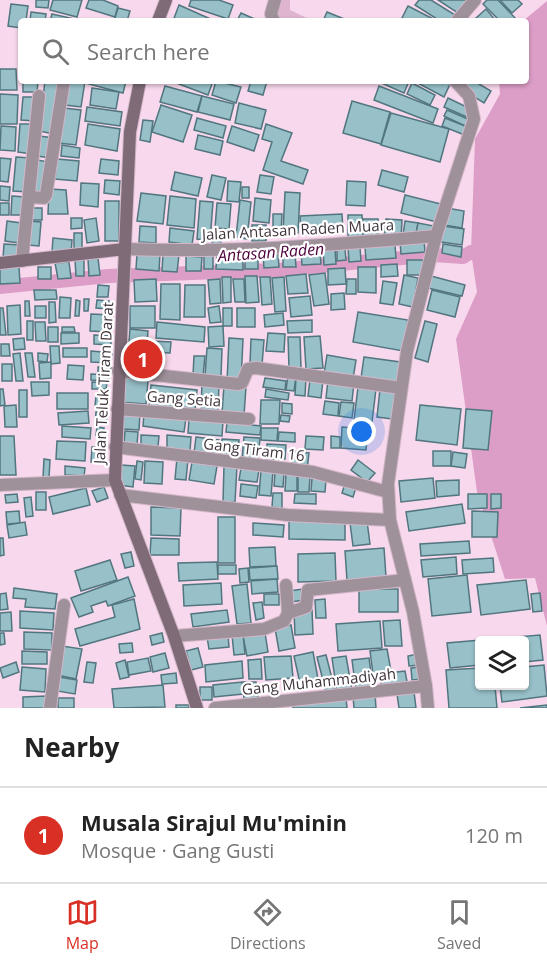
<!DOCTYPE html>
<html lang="en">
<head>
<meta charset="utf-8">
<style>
	:root { --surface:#fff; --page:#f6f6f6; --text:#222; --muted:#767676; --line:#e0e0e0; --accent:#d93025 }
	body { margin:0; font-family:"Open Sans",sans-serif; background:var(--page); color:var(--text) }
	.controls { position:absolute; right:18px; bottom:18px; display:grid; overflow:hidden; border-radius:6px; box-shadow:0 2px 4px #0004 }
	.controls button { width:54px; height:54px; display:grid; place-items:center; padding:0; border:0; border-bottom:2px solid var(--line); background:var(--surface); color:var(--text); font:30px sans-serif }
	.you { position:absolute; left:362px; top:432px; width:21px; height:21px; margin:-15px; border:4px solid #fff; border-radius:50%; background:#1a73e8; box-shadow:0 0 0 9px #1a73e833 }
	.badge { display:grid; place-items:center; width:39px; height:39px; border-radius:50%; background:var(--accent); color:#fff; font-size:20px; font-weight:700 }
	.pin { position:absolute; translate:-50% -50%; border:3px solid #fff; box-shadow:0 2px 6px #0006 }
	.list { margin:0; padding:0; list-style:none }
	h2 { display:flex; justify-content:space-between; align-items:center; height:78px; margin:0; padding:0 24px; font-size:26px }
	h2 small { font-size:20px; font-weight:400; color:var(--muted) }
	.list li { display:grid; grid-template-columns:39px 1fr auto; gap:18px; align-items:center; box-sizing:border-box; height:96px; padding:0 24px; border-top:2px solid var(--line) }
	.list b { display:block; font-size:22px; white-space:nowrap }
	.list p { margin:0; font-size:20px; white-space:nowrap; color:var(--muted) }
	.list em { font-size:20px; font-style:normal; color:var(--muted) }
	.icon { flex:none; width:33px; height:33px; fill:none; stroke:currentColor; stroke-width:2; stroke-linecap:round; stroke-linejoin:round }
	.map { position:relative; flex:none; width:547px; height:708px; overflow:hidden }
	.search { position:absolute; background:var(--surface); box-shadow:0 2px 4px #0004; left:18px; right:18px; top:18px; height:66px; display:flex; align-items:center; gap:15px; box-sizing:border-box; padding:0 21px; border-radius:6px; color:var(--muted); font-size:22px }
	.sheet { height:174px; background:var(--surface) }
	nav { display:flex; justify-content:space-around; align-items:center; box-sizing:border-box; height:84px; border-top:2px solid var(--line); background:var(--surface); font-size:16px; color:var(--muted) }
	nav a { display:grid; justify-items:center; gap:3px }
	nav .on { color:var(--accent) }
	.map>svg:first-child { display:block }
	.green { fill:#dfb4cf }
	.water { fill:#dc9dc6 }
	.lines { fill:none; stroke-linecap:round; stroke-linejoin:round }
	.canal { stroke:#dc9dc6; stroke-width:14 }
	.building { fill:#98c0c9; stroke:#51767f; stroke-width:1.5 }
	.street-casing { stroke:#d3b7c9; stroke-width:14 }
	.secondary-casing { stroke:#d3b7c9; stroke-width:14 }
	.street { stroke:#9f919a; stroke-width:12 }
	.secondary { stroke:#7e6b77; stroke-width:12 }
	.labels { text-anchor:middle; stroke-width:4.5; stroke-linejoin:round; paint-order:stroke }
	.street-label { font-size:15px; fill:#41353d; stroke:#fff }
	.water-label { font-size:16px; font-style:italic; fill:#4e023d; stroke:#fff }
</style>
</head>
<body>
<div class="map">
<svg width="547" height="708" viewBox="0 0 547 708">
	<rect width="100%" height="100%" fill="#f8d8ec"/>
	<!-- green -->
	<path class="green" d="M280 0H290V10L313 21H286L275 17Z"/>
	<!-- water -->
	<path class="water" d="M547 1V626L535 578 505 579 477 492 456 339 477 292 471 252 475 139 500 94 499 81H526V21H523Z"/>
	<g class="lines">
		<!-- canal -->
		<path class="canal" d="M0 287 108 276 279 270 433 255 463 257 471 252H489"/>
	</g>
	<!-- building -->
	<g class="building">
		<path d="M36 0H49L48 8 36 7Z"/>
		<path d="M53 0H82L77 17 50 10Z"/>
		<path d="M89 0H103L118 6 115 17 86 8Z"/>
		<path d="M191 0H219L233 5 228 19 189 6Z"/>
		<path d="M419 0H431L455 15 451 21H440L415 5Z"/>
		<path d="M438 0H467L469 2 461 15Z"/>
		<path d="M487 0H498L517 20 500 21 483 4Z"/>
		<path d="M500 0H518L522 4 512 13Z"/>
		<path d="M11 4 28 6 26 21H21V28L8 26Z"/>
		<path d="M179 5 215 21H173Z"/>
		<path d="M408 6 437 21H407L402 18Z"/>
		<path d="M118 8 130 11 127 21H114Z"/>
		<path d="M486 9 496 21 475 19Z"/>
		<path d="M31 12 46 14 45 21H30Z"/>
		<path d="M327 12 349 21H323Z"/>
		<path d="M241 13 259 21H237Z"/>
		<path d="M52 14 79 20V21H50Z"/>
		<path d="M0 69H16L17 90H0Z"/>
		<path d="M23 81H38L37 92H23Z"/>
		<path d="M45 81H61L54 134 39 131Z"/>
		<path d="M69 81H85L81 107 65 105Z"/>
		<path d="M85 81H126L123 93 85 83Z"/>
		<path d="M171 81H213L208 95Z"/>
		<path d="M216 81 241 87 236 103 212 95Z"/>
		<path d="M251 81H267L263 95 248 91Z"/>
		<path d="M377 81H409L404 93Z"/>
		<path d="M414 81H449L451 82 444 97Z"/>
		<path d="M459 81H474L491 91 484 103 468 93Z"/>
		<path d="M412 83 435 95 430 105 407 94Z"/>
		<path d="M165 86 202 96 197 112 160 102Z"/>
		<path d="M379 86 438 109 433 123 374 100Z"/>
		<path d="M92 88 119 92 116 109 90 105Z"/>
		<path d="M0 94 18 95 17 124H0Z"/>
		<path d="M202 96 234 104 230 120 198 112Z"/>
		<path d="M23 97H35L34 121 21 120Z"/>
		<path d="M448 98 473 110 469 118 444 107Z"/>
		<path d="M352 101 390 112 381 144 343 133Z"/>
		<path d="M239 103 266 110 261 129 235 123Z"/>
		<path d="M161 105 192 115 183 142 152 132Z"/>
		<path d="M87 107 122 112 120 126 85 121Z"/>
		<path d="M64 108 81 110 76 145 59 143Z"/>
		<path d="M447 110 470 120 467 127 444 116Z"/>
		<path d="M391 113 449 129 440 162 381 145Z"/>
		<path d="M197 118 226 126 223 138 194 130Z"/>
		<path d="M445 118 470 128 467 136 442 126Z"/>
		<path d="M143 120 153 121 150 142 140 140Z"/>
		<path d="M20 124H35L32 154 18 152Z"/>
		<path d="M88 124 120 129 117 151 85 145Z"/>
		<path d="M266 124 292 133 281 161 308 170 303 184 263 170 272 142 262 139Z"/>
		<path d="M1 126 16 127 15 151 0 150Z"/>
		<path d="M232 126 259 135 254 151 227 142Z"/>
		<path d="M198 135 223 141 220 155 195 149Z"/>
		<path d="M39 136 54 138 51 158 37 156Z"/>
		<path d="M62 145 80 148 79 158 61 156Z"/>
		<path d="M16 157 30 158 28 192 13 191Z"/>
		<path d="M0 158 11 159 8 182 0 181Z"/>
		<path d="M57 159 79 161 77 181 55 179Z"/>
		<path d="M101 159 119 161 118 175 99 173Z"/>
		<path d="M37 160 49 162 44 194 32 193Z"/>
		<path d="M382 170 408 177 404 192 378 185Z"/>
		<path d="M175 172 202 178 198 196 171 190Z"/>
		<path d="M212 175 226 178 221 200 207 197Z"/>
		<path d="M260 175 274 177 271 194 257 192Z"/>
		<path d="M105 180 120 181 119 195 104 193Z"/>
		<path d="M228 181 241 182 239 202 227 201Z"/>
		<path d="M347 181 366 182 365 206 346 205Z"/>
		<path d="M81 183 99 184 98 207 80 205Z"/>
		<path d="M0 186 10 187 9 201 0 200Z"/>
		<rect x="242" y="187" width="7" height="11"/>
		<path d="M49 189 66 190 68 214H48Z"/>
		<path d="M285 192 300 193 298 233H283Z"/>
		<path d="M141 193 166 196 163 224 137 221Z"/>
		<path d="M405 195 441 204 437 222 401 213Z"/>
		<path d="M12 196 25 197V215H11Z"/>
		<path d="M170 196 196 199 194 228 167 225Z"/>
		<path d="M255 198 271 200 269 223 253 221Z"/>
		<path d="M240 200 251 202 247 239 236 237Z"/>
		<rect x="105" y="201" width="14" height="40"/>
		<path d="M200 201 213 202 210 241 197 239Z"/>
		<rect x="0" y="203" width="9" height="12"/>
		<path d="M217 203 231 204 229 229 215 228Z"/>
		<rect x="32" y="208" width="10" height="12"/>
		<path d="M447 208 464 211 462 228 444 225Z"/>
		<path d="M273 214H282L281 234H273Z"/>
		<path d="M342 214 343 232 301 234 300 216Z"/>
		<path d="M348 215H362L363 240H348Z"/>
		<path d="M71 218H82V228L71 229Z"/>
		<path d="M96 218 99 241 87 243 84 220Z"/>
		<rect x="363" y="219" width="15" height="20"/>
		<path d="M386 219 402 220 401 239 384 237Z"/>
		<path d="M7 221 21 223 19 243 5 241Z"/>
		<path d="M29 221 41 222 39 246 28 245Z"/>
		<path d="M405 221 418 223 416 237 403 235Z"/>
		<path d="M418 223 434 226 433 236 416 233Z"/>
		<rect x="252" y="225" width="14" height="16"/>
		<path d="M140 226 156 227V243L139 242Z"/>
		<path d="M443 226 464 229 462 245 441 242Z"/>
		<path d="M170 228 194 231 192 245 169 242Z"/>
		<rect x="74" y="233" width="8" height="17"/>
		<path d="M215 235 222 237 219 249 211 246Z"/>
		<path d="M53 238 72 240 71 254 52 252Z"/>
		<path d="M424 240 425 252 401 254 400 242Z"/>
		<path d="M4 244 20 245 19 259 3 258Z"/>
		<path d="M443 244 462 247 461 257 442 253Z"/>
		<path d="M395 245 396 258 366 260 365 247Z"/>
		<path d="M360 247 361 261 349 262 348 248Z"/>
		<path d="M323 248H335L336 264 324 265Z"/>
		<path d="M337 249H345L346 260 337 261Z"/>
		<path d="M320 251 321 264 302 265 301 252Z"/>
		<path d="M137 253 160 254 159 271 136 269Z"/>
		<path d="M217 253H243V270L216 269Z"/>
		<path d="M278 253 279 267 264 268 263 254Z"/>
		<path d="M283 253H295L296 267H283Z"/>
		<path d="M163 254 179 255 177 272 162 271Z"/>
		<rect x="204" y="255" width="9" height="14"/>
		<rect x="245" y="255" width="13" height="14"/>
		<path d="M186 256 202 257 201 271H186Z"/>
		<path d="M98 258 100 275 89 276 88 259Z"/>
		<path d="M75 260H84V276H76Z"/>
		<rect x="407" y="260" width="16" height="15"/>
		<path d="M69 262 71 278 58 279 55 263Z"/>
		<path d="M397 264 398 276 381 277V265Z"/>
		<path d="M0 267H19L20 283 0 284Z"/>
		<rect x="38" y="267" width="13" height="12"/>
		<path d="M358 267H376V293L358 292Z"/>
		<path d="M345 268 346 284 328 285V269Z"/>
		<path d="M325 273 329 304 314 306 309 275Z"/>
		<path d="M306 274 308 293 288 294 286 276Z"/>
		<path d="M404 275 418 278 413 307 399 304Z"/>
		<path d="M245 276H257L259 302 246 303Z"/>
		<path d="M431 276 465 285 462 296 428 288Z"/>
		<path d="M222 277H231V302L223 303Z"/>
		<path d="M260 277H270L272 304 262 305Z"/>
		<path d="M284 277 286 311 275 312 272 278Z"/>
		<path d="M156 279 157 301 135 302 134 280Z"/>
		<path d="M220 279 221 303 210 304 208 280Z"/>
		<path d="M233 279H244L245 302H235Z"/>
		<path d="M347 279H356V294H346Z"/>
		<path d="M383 281 397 283 393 305 380 303Z"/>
		<path d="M161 284H180V320L160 319Z"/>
		<path d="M98 285 109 286 108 297H97Z"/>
		<path d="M185 285H205V317H184Z"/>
		<path d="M34 290H56L57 299 35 300Z"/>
		<path d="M432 290 460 297 455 317 427 310Z"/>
		<path d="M344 293 345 309 331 310V294Z"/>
		<path d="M310 296 312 315 291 317 289 298Z"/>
		<path d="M60 297 71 298 70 318H59Z"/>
		<path d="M84 299H89L88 311H84Z"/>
		<path d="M76 300 80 301 79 316H75Z"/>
		<path d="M97 300 109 301 108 309 96 308Z"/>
		<path d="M25 301H29L30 316H25Z"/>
		<path d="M49 302H55L56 322 49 323Z"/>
		<path d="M20 305 21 334 8 335 7 306Z"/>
		<rect x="35" y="306" width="11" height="12"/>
		<rect x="130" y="306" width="25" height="22"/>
		<path d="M219 306 221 322 210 323 208 308Z"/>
		<path d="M0 308H3L6 335H0Z"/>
		<rect x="223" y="308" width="9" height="18"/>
		<rect x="237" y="308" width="18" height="19"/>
		<path d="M358 312 408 320 403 351 353 342Z"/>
		<path d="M283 313 284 325 265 327 264 315Z"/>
		<path d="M91 314 111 315 110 332 90 331Z"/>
		<path d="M312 320V332L288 333 287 321Z"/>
		<rect x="27" y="321" width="6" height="19"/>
		<path d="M425 321 437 324 428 362 415 358Z"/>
		<path d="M35 322H45L46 341H36Z"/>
		<path d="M157 322 205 327 204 342 156 338Z"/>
		<path d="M223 326 224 346 209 347 208 327Z"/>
		<rect x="48" y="327" width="10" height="15"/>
		<path d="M62 327H74L75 332H62Z"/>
		<path d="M130 329 148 331 147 343 129 341Z"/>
		<path d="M61 333H79V343L61 344Z"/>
		<path d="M268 333 285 334 284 352 266 351Z"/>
		<path d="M94 335 111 336V345L94 344Z"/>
		<path d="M320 336 323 368 306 369 304 337Z"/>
		<path d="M288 337H300L301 368H289Z"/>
		<path d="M24 338 25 349 14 350 13 339Z"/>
		<path d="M229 338 243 339 241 382H227Z"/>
		<path d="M251 339 264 340 262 365 250 364Z"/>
		<path d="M151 341 171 342 170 353 150 352Z"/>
		<path d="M1 344H9L10 356H1Z"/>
		<path d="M50 346H59L60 363 51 364Z"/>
		<path d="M143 346 156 363 143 372 131 355Z"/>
		<rect x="63" y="348" width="24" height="9"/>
		<path d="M207 348 222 349 221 377 205 376Z"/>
		<path d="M91 351 112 353 111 363 91 362Z"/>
		<path d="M20 353 23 381H16L13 354Z"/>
		<path d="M25 353H32L35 377H28Z"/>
		<path d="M38 353 48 354 47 362 38 361Z"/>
		<path d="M327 355 356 360 353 379 324 374Z"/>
		<path d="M194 356H205L203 376 193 375Z"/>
		<path d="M364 357 400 362 397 383 361 378Z"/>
		<path d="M51 362V378L40 379 39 363Z"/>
		<rect x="2" y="364" width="10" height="17"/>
		<path d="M68 365 84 366 83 380 67 379Z"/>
		<path d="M98 367 111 368V372H98Z"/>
		<path d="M91 374 109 375V381L91 380Z"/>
		<path d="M288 375 296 376 294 391 286 390Z"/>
		<path d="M121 377 148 380 146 404 119 402Z"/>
		<path d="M296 377 306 378 305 396 295 395Z"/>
		<path d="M265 378 286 381 285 390 263 387Z"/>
		<path d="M310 379 323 380 321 398 308 396Z"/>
		<path d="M328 380 354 383 352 401 326 398Z"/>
		<path d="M31 382H49V395L32 396Z"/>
		<path d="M92 382 107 383 106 389H92Z"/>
		<path d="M202 382H219L218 413 201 412Z"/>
		<path d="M151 385 197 390 195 411 149 407Z"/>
		<path d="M224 385 246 387 244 415 222 413Z"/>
		<path d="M358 387 376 389 372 422 354 420Z"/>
		<path d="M0 389H3L5 405 0 406Z"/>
		<path d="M266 389 289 393 288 400 265 397Z"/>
		<path d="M380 389 395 390 392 419 377 417Z"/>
		<rect x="19" y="390" width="8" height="27"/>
		<rect x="57" y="393" width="31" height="16"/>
		<path d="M96 396H107V407L95 406Z"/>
		<path d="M261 400H280L279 424H260Z"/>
		<path d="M325 401 339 403 338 416 323 414Z"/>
		<path d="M341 402 354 403 352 418 339 416Z"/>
		<path d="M282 403 292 404V414L282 413Z"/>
		<path d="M16 405 17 427H5L4 406Z"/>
		<path d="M420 405 461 409 457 445 416 440Z"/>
		<path d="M466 409 492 411 488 450 463 448Z"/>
		<path d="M88 411 89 423 59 425 58 413Z"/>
		<path d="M96 412 107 413 106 424 95 423Z"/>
		<path d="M124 412 140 413 139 430 123 429Z"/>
		<path d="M144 413 186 418 184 432 143 426Z"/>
		<path d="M281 415 290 416 289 422 280 421Z"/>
		<path d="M189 418 223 421 222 436 188 433Z"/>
		<path d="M227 422 261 426 260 435 226 432Z"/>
		<path d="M62 426 91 428 90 439 62 437Z"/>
		<path d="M97 427 104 428V435H96Z"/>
		<path d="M342 427 368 429 366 450 341 448Z"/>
		<path d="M261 428H278L277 441 261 440Z"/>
		<path d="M125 431 138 432 137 445 124 444Z"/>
		<path d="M279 432 295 433V442L278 441Z"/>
		<path d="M141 435 159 436 158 446 141 445Z"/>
		<path d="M167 435 191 437 190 451 167 450Z"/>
		<path d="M0 436H14L16 475H0Z"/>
		<path d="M306 436 324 437 323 450 305 449Z"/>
		<path d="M331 436 340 437V448H331Z"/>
		<path d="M196 437 219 440 217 456 194 453Z"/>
		<path d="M244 437 260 438 258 460 242 459Z"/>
		<path d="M222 439 239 440 238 458 220 456Z"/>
		<path d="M57 441 86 442 85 461 56 459Z"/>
		<path d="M267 444 286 445 285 459H266Z"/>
		<path d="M92 447 103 448V463L91 462Z"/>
		<path d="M293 451 309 453 307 470 291 468Z"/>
		<rect x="433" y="451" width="18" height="15"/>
		<path d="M453 452 467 454 465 468 451 466Z"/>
		<path d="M177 458 188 459 186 480 175 479Z"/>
		<path d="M44 459 50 460 49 478H43Z"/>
		<path d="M358 460 375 473 367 482 351 470Z"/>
		<path d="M137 461 143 462 141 480 135 479Z"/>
		<path d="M145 461 163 462 162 484 144 483Z"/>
		<path d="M192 462 217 466 214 484 189 480Z"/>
		<path d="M121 465 135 466 133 487 119 485Z"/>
		<path d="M224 465 237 466 235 502H223Z"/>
		<path d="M65 466 85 468 84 476 65 475Z"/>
		<path d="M241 468 259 470 257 482 239 480Z"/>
		<path d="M261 470 273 471 271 496 259 495Z"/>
		<path d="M275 472 284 473 283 487 274 486Z"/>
		<path d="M286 472 297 473V491H285Z"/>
		<path d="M298 476 310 477 309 492H298Z"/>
		<path d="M312 478 326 479 325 492 311 491Z"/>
		<path d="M433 478 435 498 401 502 399 481Z"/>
		<path d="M346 480 357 484 353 497 342 493Z"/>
		<path d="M459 480V495L437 497 436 481Z"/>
		<path d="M241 484 258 486 256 498 240 496Z"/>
		<path d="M104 487 108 498 97 502 92 491Z"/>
		<path d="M86 488 90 505 53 514 49 497Z"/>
		<rect x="36" y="492" width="10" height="18"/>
		<path d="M273 493H282V508L272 507Z"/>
		<path d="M17 494 18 502 6 503 5 495Z"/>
		<path d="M295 494H316V504L294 503Z"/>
		<path d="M468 494H487V508L468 509Z"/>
		<path d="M491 494H501V508L491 509Z"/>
		<path d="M31 497 33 516 26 517 24 498Z"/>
		<path d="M462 504 465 523 409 531 406 512Z"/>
		<path d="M151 507 181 508 180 536 151 535Z"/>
		<path d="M19 511 20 523 7 524 6 512Z"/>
		<path d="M472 511 498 512 497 537H472Z"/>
		<rect x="218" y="517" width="17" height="46"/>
		<path d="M289 521 345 522V540L289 539Z"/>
		<path d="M367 521 370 544 353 546 350 523Z"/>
		<path d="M25 522 27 535 9 538 7 525Z"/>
		<path d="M253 523 284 525 283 537 253 535Z"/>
		<path d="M0 538H3L4 555 0 556Z"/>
		<path d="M151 538 179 539V555H150Z"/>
		<path d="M469 541 470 553 421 556 420 544Z"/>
		<path d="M275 547 276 566 250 567 249 548Z"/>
		<path d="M384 548 386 577 347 580 345 551Z"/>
		<path d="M131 552 134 566 125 568 121 554Z"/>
		<path d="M335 553 336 581 298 582V554Z"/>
		<path d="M456 557 457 574 423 577 421 560Z"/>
		<path d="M493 558 494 572 463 574 462 560Z"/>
		<path d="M110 560 117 580 81 591 75 571Z"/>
		<path d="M217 562 218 579 179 581 178 563Z"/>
		<rect x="218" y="565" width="18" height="9"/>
		<path d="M277 566 278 579 250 580 249 568Z"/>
		<path d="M248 568 249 582 240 583 239 569Z"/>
		<path d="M467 575 471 612 432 616 428 579Z"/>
		<path d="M128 577 135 596 108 606 106 601 91 606 93 612 79 617 71 598Z"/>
		<path d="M277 579 278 592 252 594 251 581Z"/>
		<path d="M526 580 530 609 481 615 477 585Z"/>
		<path d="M221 583 222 604 184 606 183 585Z"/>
		<path d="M247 584 251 623 237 624 232 586Z"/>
		<path d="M14 588 57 594 55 609 25 607 26 599 13 598Z"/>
		<path d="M303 589 304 600 291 602 289 591Z"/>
		<rect x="359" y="589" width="39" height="23"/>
		<path d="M6 593 8 609 0 610V594Z"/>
		<path d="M540 593 542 611 533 612 531 594Z"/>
		<rect x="264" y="594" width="15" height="11"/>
		<path d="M134 599 140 629 80 646 75 629 115 617 112 605Z"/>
		<path d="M325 599 326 618H316L315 600Z"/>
		<path d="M262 602 264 618 256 620 253 603Z"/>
		<path d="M227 610 229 622 193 627 191 614Z"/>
		<path d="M312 610 313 634 295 635 294 611Z"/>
		<path d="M20 611 54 613 53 630 20 628Z"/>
		<path d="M11 612 12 631H0V613Z"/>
		<path d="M400 620 402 646H385L383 621Z"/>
		<path d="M380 621 382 648 338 651 336 624Z"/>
		<path d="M291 625 295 648 279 651 275 628Z"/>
		<path d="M24 632 52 633V650L24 649Z"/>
		<path d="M0 633H4L5 644 0 645Z"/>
		<path d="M162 633 164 642 152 645 150 636Z"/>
		<path d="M265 633 268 652 247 656 243 637Z"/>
		<path d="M243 634 245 654 234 655 232 635Z"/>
		<path d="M228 635 229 647 209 649 207 637Z"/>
		<path d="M540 635 543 660 524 662V640H480V665L450 668 447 643Z"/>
		<path d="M132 643 133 652 120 653 119 644Z"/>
		<path d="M62 646 82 649 76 679 57 675Z"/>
		<path d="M198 648 203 667 191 670 186 651Z"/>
		<path d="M387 649 391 671 373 674 370 651Z"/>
		<path d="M22 651 47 652V664H22Z"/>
		<path d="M313 652 319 684 301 688 294 656Z"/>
		<path d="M165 653 169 668 153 672 150 657Z"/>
		<path d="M418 654 420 665 409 666 408 656Z"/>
		<path d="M326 655 335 690 326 692 317 657Z"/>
		<path d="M291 656 293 678 266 680 264 657Z"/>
		<path d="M346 656 352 690 337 692 332 658Z"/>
		<path d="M148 658 151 671 129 675 127 662Z"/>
		<path d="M369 658 373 687 356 690 352 660Z"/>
		<path d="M261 659 262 679H249L248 660Z"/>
		<path d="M125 660 129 677 120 679 116 663Z"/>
		<path d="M242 661 243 678 206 682 205 665Z"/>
		<path d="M16 662 19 672 3 678 0 668Z"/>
		<path d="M87 662 96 663 93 683 84 682Z"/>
		<path d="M544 665 547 696 502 702 500 686H524V667Z"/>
		<path d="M22 667 46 669 45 692 20 690Z"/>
		<path d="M421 667 423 679 412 680 411 668Z"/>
		<path d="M480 668V686H495L497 708H449L446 670Z"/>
		<path d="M405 671 408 687 382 690 380 674Z"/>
		<path d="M176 673 177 683 162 684 161 675Z"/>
		<path d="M59 677 77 680 75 694 57 691Z"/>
		<path d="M242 682 243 694 214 697 213 685Z"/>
		<path d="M243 682H256L258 699 244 700Z"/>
		<path d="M163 685 165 707 114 708 112 689Z"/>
		<rect x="200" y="687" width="12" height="13"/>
		<path d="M414 692 416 708H399L397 694Z"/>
		<path d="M375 694 376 708H354L353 696Z"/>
		<path d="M46 696V708H23V697Z"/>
		<rect x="58" y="698" width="16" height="10"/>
		<path d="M346 698 347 708H293V703Z"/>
		<rect x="176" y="705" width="13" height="3"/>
		<path d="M547 705V708H520Z"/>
	</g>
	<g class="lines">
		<defs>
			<g id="street">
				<path d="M274 21 271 14 275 0"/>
				<path d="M457 21 475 0"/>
				<path d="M29 197 44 198 46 195 64 81"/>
				<path d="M125 249C230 253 332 245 436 236"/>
				<path d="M22 261 39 96"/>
				<path d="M118 371 238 384 242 383 248 369 256 368 401 388"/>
				<path d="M117 409 249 419"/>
				<path d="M115 447 313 472 388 492"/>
				<path d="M0 485 115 480"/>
				<path d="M120 495 287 515 390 520"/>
				<path d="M286 585 288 613"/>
				<path d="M174 636 264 629 284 621 288 613 306 607 308 590 405 580"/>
				<path d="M50 708 64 605"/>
				<path d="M215 708 426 686"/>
				<path d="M428 708 426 686 413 612 390 520 388 484 407 351 436 236 474 119 469 96 455 81"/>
			</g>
			<g id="secondary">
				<path d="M158 21 166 0"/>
				<path d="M140 81 130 132 115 480 174 636 197 708"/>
				<path d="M0 263 125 249"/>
			</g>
		</defs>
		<!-- street casing -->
		<use href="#street" class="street-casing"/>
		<!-- secondary casing -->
		<use href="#secondary" class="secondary-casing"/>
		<!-- street -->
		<use href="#street" class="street"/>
		<!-- secondary -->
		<use href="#secondary" class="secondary"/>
	</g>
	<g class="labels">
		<!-- street labels -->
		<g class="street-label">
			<text transform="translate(298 230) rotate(-3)" y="5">Jalan Antasan Raden Muara</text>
			<text transform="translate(104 383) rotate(-87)" y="5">Jalan Teluk Tiram Darat</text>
			<text transform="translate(184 399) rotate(4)" y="5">Gang Setia</text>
			<text transform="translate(254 450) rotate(7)" y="5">Gang Tiram 16</text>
			<text transform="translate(319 682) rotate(-6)" y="5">Gang Muhammadiyah</text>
		</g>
		<!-- water labels -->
		<g class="water-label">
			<text transform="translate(271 252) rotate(-4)" y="6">Antasan Raden</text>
		</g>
	</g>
</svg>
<div class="controls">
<button><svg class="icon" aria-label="layers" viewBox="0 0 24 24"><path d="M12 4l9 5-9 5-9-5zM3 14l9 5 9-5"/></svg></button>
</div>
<div class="you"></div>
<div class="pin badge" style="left:143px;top:359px">1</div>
<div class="search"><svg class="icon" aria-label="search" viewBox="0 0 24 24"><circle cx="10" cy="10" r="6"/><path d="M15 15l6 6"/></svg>Search here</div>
</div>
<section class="sheet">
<h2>Nearby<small></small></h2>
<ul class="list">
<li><span class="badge">1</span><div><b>Musala Sirajul Mu'minin</b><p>Mosque · Gang Gusti</p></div><em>120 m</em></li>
</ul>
</section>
<nav>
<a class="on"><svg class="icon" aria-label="map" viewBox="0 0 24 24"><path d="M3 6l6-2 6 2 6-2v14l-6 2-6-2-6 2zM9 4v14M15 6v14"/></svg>Map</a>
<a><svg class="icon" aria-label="directions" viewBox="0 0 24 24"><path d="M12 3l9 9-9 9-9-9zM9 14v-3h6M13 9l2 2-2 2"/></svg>Directions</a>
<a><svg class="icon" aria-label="saved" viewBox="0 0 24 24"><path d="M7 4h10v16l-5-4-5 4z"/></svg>Saved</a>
</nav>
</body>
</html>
